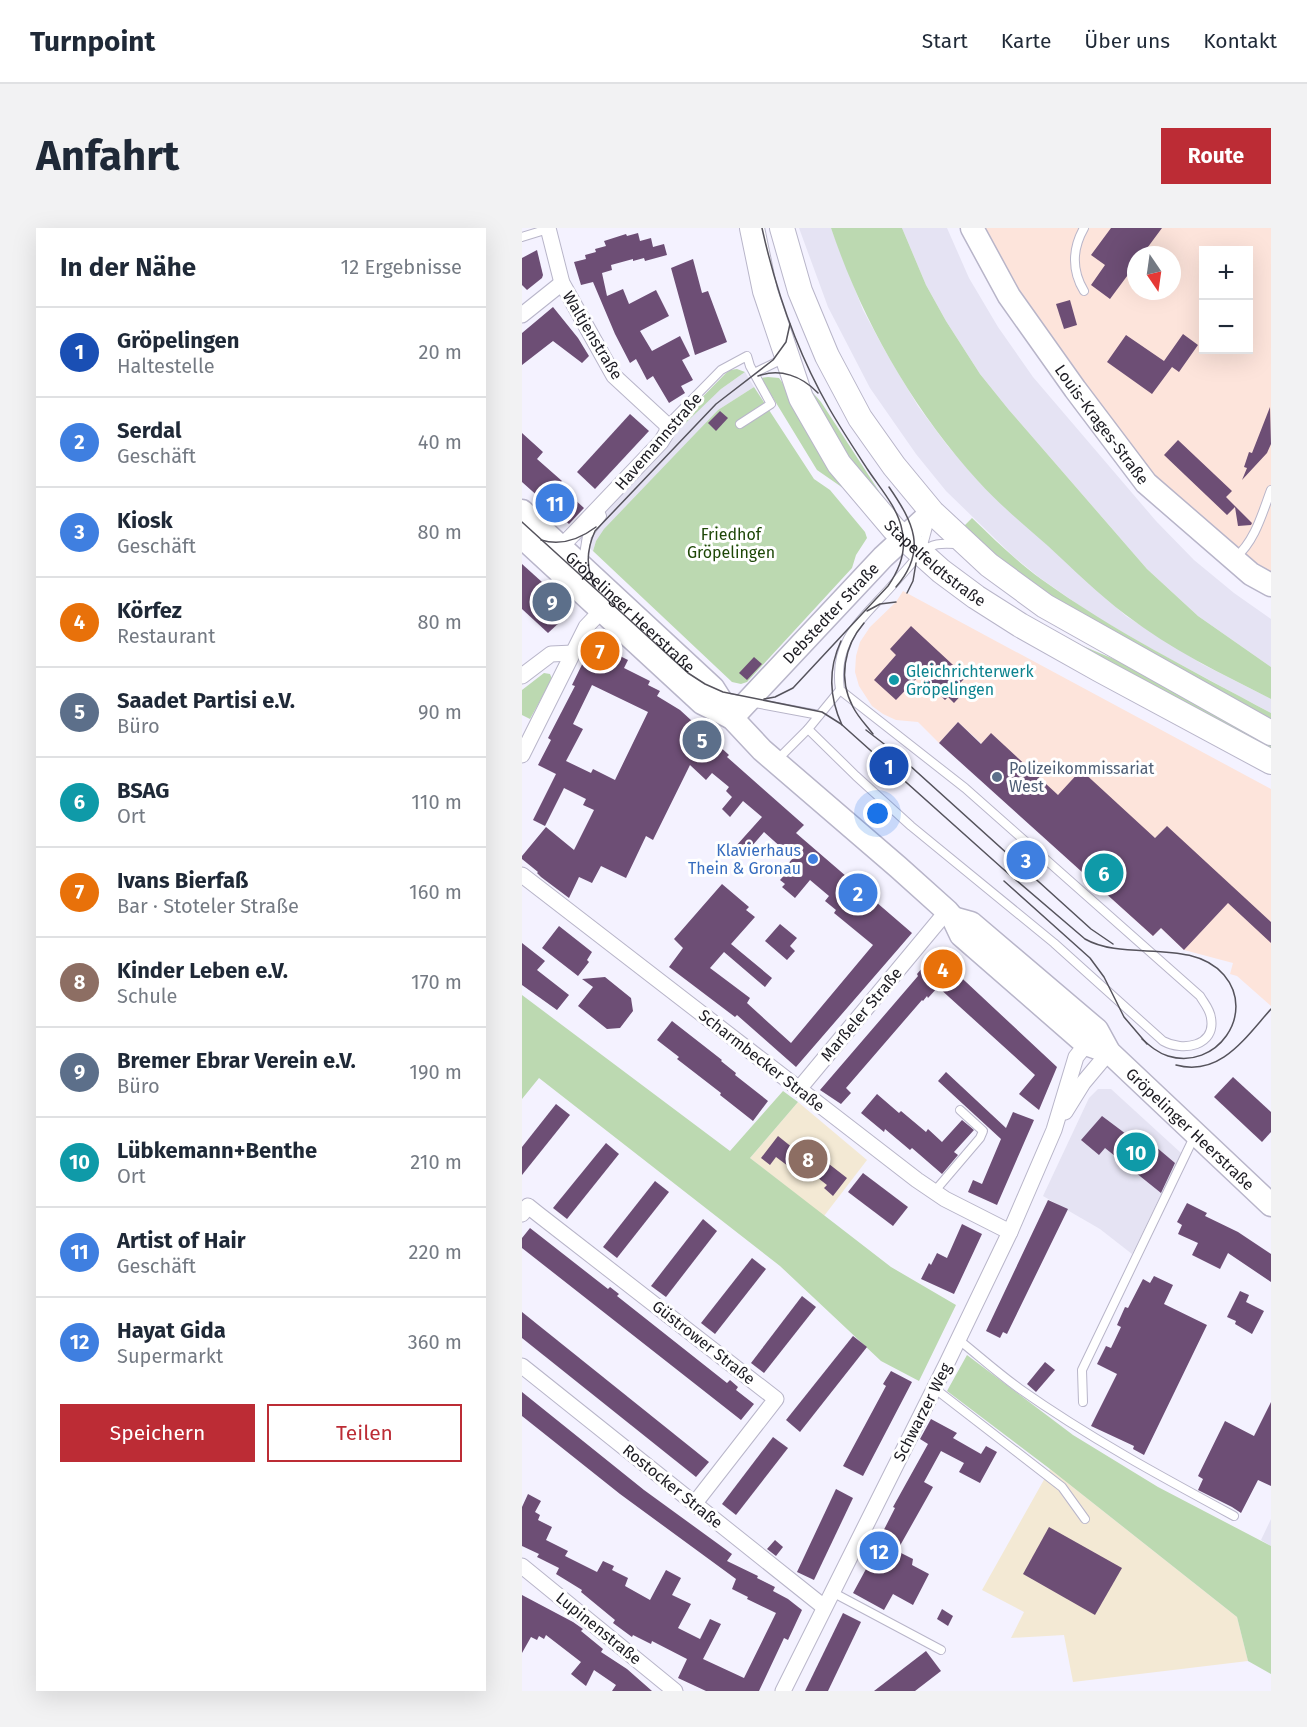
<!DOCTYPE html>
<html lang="de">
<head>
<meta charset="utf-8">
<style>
	:root { --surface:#fff; --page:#f2f2f3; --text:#1f2937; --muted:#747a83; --line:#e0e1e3; --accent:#bc2c35 }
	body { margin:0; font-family:"Fira Sans",sans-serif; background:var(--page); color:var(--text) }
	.controls { position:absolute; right:18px; top:18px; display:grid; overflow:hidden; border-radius:0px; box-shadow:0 6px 24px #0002 }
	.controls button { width:54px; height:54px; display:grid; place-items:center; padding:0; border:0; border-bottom:2px solid var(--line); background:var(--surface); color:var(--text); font:30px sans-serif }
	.compass { position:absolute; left:605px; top:18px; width:54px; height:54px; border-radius:50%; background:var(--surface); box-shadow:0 6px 24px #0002; rotate:167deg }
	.you { position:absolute; left:356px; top:586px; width:21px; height:21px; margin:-15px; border:4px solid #fff; border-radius:50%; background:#1a73e8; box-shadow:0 0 0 9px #1a73e833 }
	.badge { display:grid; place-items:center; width:39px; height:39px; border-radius:50%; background:var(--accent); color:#fff; font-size:20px; font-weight:700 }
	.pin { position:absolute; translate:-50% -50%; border:3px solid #fff; box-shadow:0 2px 6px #0006 }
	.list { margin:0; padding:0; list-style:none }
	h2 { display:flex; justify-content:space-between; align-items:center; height:78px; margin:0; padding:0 24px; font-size:26px }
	h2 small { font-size:20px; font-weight:400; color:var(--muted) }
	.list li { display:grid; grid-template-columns:39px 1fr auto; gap:18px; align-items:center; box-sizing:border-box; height:90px; padding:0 24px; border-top:2px solid var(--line) }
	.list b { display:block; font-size:22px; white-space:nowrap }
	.list p { margin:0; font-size:20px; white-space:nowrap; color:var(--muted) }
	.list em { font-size:20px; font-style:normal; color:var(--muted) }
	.actions { display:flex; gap:12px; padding:18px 24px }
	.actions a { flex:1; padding:14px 0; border:2px solid var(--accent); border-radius:0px; text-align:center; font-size:21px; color:var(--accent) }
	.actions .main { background:var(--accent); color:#fff }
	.map { position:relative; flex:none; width:749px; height:1463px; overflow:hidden; border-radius:0px }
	header { display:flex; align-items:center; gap:36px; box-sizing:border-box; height:84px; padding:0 30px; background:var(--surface); border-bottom:2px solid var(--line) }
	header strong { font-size:28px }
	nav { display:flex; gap:33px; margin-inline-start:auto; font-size:21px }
	.intro { display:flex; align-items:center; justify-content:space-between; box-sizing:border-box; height:144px; padding:0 36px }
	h1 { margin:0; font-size:42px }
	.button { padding:15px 27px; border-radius:0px; background:var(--accent); color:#fff; font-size:21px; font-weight:700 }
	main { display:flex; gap:36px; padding:0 36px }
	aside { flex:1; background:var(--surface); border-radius:0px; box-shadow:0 6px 24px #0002 }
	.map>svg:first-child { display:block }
	.built { fill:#e5e3f3 }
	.industrial { fill:#fde4db; fill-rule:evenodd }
	.education { fill:#f3e9d4 }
	.green { fill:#bcd9b1 }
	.building { fill:#6d4e75; fill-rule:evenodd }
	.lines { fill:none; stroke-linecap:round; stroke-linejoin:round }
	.lane-casing { stroke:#b8b5c9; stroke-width:10 }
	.street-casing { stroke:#b8b5c9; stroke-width:17 }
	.secondary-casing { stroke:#b8b5c9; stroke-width:25 }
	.primary-casing { stroke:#b8b5c9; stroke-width:26 }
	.lane { stroke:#fff; stroke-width:8 }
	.street { stroke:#fff; stroke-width:15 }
	.secondary { stroke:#fff; stroke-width:22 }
	.primary { stroke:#fff; stroke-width:24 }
	.tram { stroke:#55535c; stroke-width:1.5 }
	.culture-dot { fill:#0f9aa8; stroke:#fff; stroke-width:2 }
	.service-dot { fill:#5c6f8a; stroke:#fff; stroke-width:2 }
	.shop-dot { fill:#3f7fe0; stroke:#fff; stroke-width:2 }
	.labels { text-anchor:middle; stroke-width:6; stroke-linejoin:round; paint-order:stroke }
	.street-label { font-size:16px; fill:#1c1b22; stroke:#fff }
	.park-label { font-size:16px; fill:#1e4707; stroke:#fff }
	.culture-label { font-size:16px; fill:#0d838f; stroke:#fff; text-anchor:start }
	.service-label { font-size:16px; fill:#4e5e75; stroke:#fff; text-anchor:start }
	.shop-label { font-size:16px; fill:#366cbe; stroke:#fff; text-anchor:end }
</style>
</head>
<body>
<header>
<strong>Turnpoint</strong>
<nav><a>Start</a><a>Karte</a><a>Über uns</a><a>Kontakt</a></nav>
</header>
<div class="intro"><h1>Anfahrt</h1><a class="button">Route</a></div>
<main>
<aside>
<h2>In der Nähe<small>12 Ergebnisse</small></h2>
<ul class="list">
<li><span class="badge" style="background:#1a4fb4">1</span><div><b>Gröpelingen</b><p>Haltestelle</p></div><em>20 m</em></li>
<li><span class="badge" style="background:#3f7fe0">2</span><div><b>Serdal</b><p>Geschäft</p></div><em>40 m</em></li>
<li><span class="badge" style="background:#3f7fe0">3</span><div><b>Kiosk</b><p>Geschäft</p></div><em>80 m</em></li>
<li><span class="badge" style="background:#e8710a">4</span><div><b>Körfez</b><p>Restaurant</p></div><em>80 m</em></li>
<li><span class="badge" style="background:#5c6f8a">5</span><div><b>Saadet Partisi e.V.</b><p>Büro</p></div><em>90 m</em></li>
<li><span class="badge" style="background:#0f9aa8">6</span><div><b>BSAG</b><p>Ort</p></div><em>110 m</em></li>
<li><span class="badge" style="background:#e8710a">7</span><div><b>Ivans Bierfaß</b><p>Bar · Stoteler Straße</p></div><em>160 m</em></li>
<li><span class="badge" style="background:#8d6e63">8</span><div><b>Kinder Leben e.V.</b><p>Schule</p></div><em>170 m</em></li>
<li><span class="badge" style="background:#5c6f8a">9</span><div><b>Bremer Ebrar Verein e.V.</b><p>Büro</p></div><em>190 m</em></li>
<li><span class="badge" style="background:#0f9aa8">10</span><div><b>Lübkemann+Benthe</b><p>Ort</p></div><em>210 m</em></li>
<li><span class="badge" style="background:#3f7fe0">11</span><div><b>Artist of Hair</b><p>Geschäft</p></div><em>220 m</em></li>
<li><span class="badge" style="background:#3f7fe0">12</span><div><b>Hayat Gida</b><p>Supermarkt</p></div><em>360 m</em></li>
</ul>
<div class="actions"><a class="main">Speichern</a><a>Teilen</a></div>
</aside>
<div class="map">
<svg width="749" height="1463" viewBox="0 0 749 1463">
	<rect width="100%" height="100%" fill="#f4f2ff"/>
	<!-- built -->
	<g class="built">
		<path d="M277 0H309L341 82 362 121 396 178 425 217 458 255 535 326 604 388 680 436 749 471V485L637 425 571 387 518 350 491 328 424 263 394 226 348 160 306 79Z"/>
		<path d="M380 0H425L447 50 476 99 511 149 634 293 672 332 712 365 749 391V439L676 388 625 341 487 182 458 146 424 93 404 57Z"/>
		<path d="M223 144 232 159 196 182 74 313 71 323 54 310 64 296 174 184 199 161Z"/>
		<path d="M576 861H589L659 925 610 1026 578 1001 521 968 567 870Z"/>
		<path d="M749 1291V1318L739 1312Z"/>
	</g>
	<!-- industrial -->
	<g class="industrial">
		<path d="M455 0H749V353L627 252 548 156ZM682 22H726V122H682ZM614 27H650V63H614Z"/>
		<path d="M381 363 749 561V778L715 748 708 746 711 735 662 722 639 700 631 708 514 602 532 582 436 494 417 515 396 494 374 492 361 486 350 478 337 458 333 444 334 428 338 414 348 399 374 374Z"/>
	</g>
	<!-- education -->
	<g class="education">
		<path d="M276 874 345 932 302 988 228 930Z"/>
		<path d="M528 1241 715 1389 726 1433 551 1454 542 1407 489 1410 502 1384 460 1362Z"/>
	</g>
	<!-- green -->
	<g class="green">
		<path d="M309 0H380L404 57 424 93 458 146 487 182 625 341 676 388 749 439V471C700 446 648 421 604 387 576 366 551 341 526 318 502 297 477 276 456 253 390 180 341 94 309 0Z"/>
		<path d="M215 141 223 144 199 161 150 208 151 199 203 146 208 142Z"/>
		<path d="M246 149 257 150 260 154 295 222 321 260 295 242 239 150Z"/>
		<path d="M285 158 299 174 364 274 361 276 317 217Z"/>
		<path d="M232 159 292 251 308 262 343 304 345 310 334 327 330 340 225 454 219 456 210 454 71 323 74 313 82 301 196 182Z"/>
		<path d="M450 290C472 311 494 333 519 351 591 403 671 443 749 485V497L521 368 439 301Z"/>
		<path d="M440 346 452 352 483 375 561 418 613 440 749 515V528L514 401Z"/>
		<path d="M22 445 28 446 30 451 8 491 0 487V462Z"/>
		<path d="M0 767 208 923 261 863 276 874 228 930 369 1039 434 1077 397 1153 359 1133 258 1038 17 850 0 871Z"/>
		<path d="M445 1127 551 1207 636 1259 749 1318V1446L726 1433 715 1389 528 1241 425 1163Z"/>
	</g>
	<!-- building -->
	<g class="building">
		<path d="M589 0H640L620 27H614V36L588 71 569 57 583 37 569 27Z"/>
		<path d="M116 5 118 13 129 10 131 19 142 16 145 27 123 33 122 30 111 33V31L89 37 90 42 80 45 85 68 101 61 107 76 134 62 147 88 118 103 130 123 158 108 168 128 160 132 171 152 159 158 163 165 147 175 131 148 125 152 114 131 108 135 93 106 71 54 59 57 52 34 64 31 63 27 74 24 73 21 84 18 82 13 104 6 105 8Z"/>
		<path d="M15 22 21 47 20 50 5 62 0 57V30Z"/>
		<path d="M171 31 180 65 186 63 205 114 173 127 149 40Z"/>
		<path d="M548 72 555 97 542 101 534 76Z"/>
		<path d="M31 79 56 110 67 128 60 135 31 113 0 137V105Z"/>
		<path d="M661 106 676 117 657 144 650 139 630 166 585 134 604 107 642 133Z"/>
		<path d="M748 179 749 216 745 225 720 252 725 240 722 239 727 224 730 225Z"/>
		<path d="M198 183 206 190 194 203 186 195Z"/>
		<path d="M108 186 127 203 73 261 55 244Z"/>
		<path d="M0 205 21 224 15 231 40 253 36 256 62 280 47 296 0 254Z"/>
		<path d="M656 212 710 263 704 269 730 295 729 297 716 298 713 279 705 287 642 227Z"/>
		<path d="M0 336 51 382 26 405 0 381Z"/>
		<path d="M389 398 444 449 437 456 444 462 432 475 426 469 423 472 397 448 374 472 352 452 374 427 368 421Z"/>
		<path d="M72 412 89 420 88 423 106 432 102 440 128 453 126 457 138 463 135 468 158 482 207 527 205 529 282 597 274 605 390 705 274 839 215 787 213 789 147 739 161 720 152 711 200 656 227 679 224 682 233 689 209 716 250 750 243 759 202 724 188 740 228 770 225 775 269 815 351 717 312 685 314 682 303 673 307 668 288 652 273 670 260 659 263 656 258 652 268 641 264 638 271 630 242 604 223 626 214 618 240 589 221 573 208 589 200 581 210 569 204 563 207 559 190 545 184 552 168 537 131 612 124 608 104 650 79 638 70 655 57 649 47 670 19 649 15 645 16 644 0 631V628L24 599 52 622 72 582 61 577 64 571 42 560 23 598 11 592 34 546 16 537 29 512 26 510 53 458 50 457ZM70 457 126 484 93 552 71 541 69 545 44 533 61 501 51 496Z"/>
		<path d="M232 429 240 436 225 452 217 445Z"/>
		<path d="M436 494 459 516 469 505 536 567 559 542 633 610 645 598 749 694V715L706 675 662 722 639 700 631 708 417 515Z"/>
		<path d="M258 696 275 710 268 718 273 723 265 732 243 713Z"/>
		<path d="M37 698 70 724 65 732 67 734 56 748 20 720Z"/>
		<path d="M0 715 23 733 15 742 47 767 35 782 0 757Z"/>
		<path d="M413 725 535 839 517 882 497 866 513 847 416 759 406 770 405 768 401 773 400 772 324 860 329 865 319 876 298 862 396 748 395 746Z"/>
		<path d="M83 749 109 770 111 783 98 800 85 801 56 778 71 759 60 751Z"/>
		<path d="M150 793 200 832 199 833 214 845 213 847 246 873 231 893 198 867 199 865 155 831 157 829 135 812Z"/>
		<path d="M424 844 484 900 491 884 512 892 475 977 446 964 451 952 460 956 479 911 416 853Z"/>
		<path d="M711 849 749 884V904L740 914 692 869Z"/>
		<path d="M355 866 377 885 379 883 404 904 406 901 420 914 440 892 452 902 432 924 436 927 420 946 390 920 388 922 363 901 362 904 339 885Z"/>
		<path d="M34 876 48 887 0 947V919Z"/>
		<path d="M580 888 608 909 614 902 653 935 639 965 583 920 577 927 559 912Z"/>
		<path d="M256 908 276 924 266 938 254 929 248 937 239 930Z"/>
		<path d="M84 915 97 926 45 991 31 980Z"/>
		<path d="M289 922 325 950 311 968 302 960 305 957 278 936Z"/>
		<path d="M341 945 386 979 371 998 326 964Z"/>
		<path d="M133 953 147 964 95 1030 81 1019Z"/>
		<path d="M526 972 546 981 485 1106 481 1104 478 1110 464 1103Z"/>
		<path d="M665 975 685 985 683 988 716 1004 749 1026V1054L706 1025 698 1041 670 1027 676 1015 656 1006 660 997 655 994Z"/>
		<path d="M181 991 195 1003 144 1069 129 1058Z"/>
		<path d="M440 996 460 1006 432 1066 399 1051 407 1035 409 1037 415 1025 425 1030Z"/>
		<path d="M8 1000 86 1061 88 1059 97 1066 95 1068 205 1155 208 1152 216 1159 214 1162 232 1176 219 1192 0 1020V1010Z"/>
		<path d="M230 1030 244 1041 193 1106 179 1095Z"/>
		<path d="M632 1048 651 1057 642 1076 685 1097 622 1227 611 1221 612 1218 569 1198 595 1146 575 1136 584 1118 589 1120 599 1099 595 1097 603 1079 606 1080 621 1051 628 1055Z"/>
		<path d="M718 1063 727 1067 724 1074 742 1083 730 1106 713 1096 714 1093 705 1089Z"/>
		<path d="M280 1068 294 1079 242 1145 229 1135Z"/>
		<path d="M0 1084 187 1234 174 1249 0 1110Z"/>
		<path d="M331 1108 345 1119 278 1204 264 1192Z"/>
		<path d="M523 1134 533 1142 514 1164 505 1156Z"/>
		<path d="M369 1143 390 1154 341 1248 321 1238 364 1158 361 1156Z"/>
		<path d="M0 1164 122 1262 210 1326 205 1333 236 1348 235 1350 253 1359 251 1363 266 1371 280 1382 266 1412 262 1410 237 1463H184L156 1450 165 1431 130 1413 129 1416 111 1407 110 1409 91 1395 93 1392 59 1364 60 1362 34 1346 37 1340 15 1329 17 1326 0 1318V1279L6 1266 19 1273 13 1284 18 1287 16 1292 30 1299 24 1312 46 1323 43 1328 75 1344 81 1333 92 1338 90 1342 106 1350 103 1358 128 1372 144 1342 159 1350 150 1367 169 1376 156 1400 178 1411 188 1391 199 1396 181 1431 222 1450 254 1385 225 1371 226 1369 210 1361 214 1351 98 1266 0 1188Z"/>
		<path d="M749 1174V1258L736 1252 719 1285 710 1279 676 1262 681 1251 676 1248 703 1193 732 1208Z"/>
		<path d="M409 1191 435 1205 431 1210 459 1226 464 1218 475 1224 458 1255 437 1244 442 1235 419 1223 402 1254 411 1259 375 1323 391 1331 390 1337 407 1346 391 1377 371 1366 362 1382 331 1365 350 1330 348 1329 373 1280 371 1279 406 1216 398 1211Z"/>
		<path d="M251 1209 266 1220 214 1287 200 1276Z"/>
		<path d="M314 1261 331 1270 292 1352 275 1344Z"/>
		<path d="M527 1299 600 1340 573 1387 501 1346Z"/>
		<path d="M253 1312 261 1319 254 1328 245 1321Z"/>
		<path d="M0 1367 51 1394 61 1401 59 1403 81 1421 79 1424 105 1441 130 1463H90L94 1457 72 1442 64 1458 49 1446 59 1434 24 1407 22 1411 17 1408 15 1412 9 1409 0 1425Z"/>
		<path d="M420 1381 431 1388 426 1398 415 1391Z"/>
		<path d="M321 1385 339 1394 306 1463H283Z"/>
		<path d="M404 1423 419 1443 393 1463H352Z"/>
	</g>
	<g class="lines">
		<defs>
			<g id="lane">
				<path d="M562 0C550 21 550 43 562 63"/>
				<path d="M0 9 26 1"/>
				<path d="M232 145 263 130"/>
				<path d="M145 197 199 142 225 128 228 138 249 176 218 196"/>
				<path d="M400 321 407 295"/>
				<path d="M713 330C733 313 740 286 749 262"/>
				<path d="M61 333 65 308 80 288 77 280"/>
				<path d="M201 469 297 487"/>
				<path d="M286 501 334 548 389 598 532 715 641 813C661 824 694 818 689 790 688 781 682 775 678 768L443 560 318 462C311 414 338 393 367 361 378 349 388 337 399 325 410 315 419 315 434 316"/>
				<path d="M255 532 286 501 318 462"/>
				<path d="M412 964 458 910 461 903 438 882"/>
				<path d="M437 1112C457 1128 477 1146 498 1161 566 1209 638 1248 712 1288"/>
				<path d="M412 1160 540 1259 563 1291"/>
				<path d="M561 1174 560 1142 673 907"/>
				<path d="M310 1364 419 1422"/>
			</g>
			<g id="street">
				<path d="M26 0 40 55 92 148 145 197V204L139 214 39 319"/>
				<path d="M0 87 40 55"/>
				<path d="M0 448 29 426 51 425"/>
				<path d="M0 527 64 399 80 382"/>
				<path d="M0 647 395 952 423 971 488 1004"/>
				<path d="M277 861 425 683"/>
				<path d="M543 884 561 855 587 824"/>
				<path d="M0 986 6 978 16 986 254 1171 173 1275"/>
				<path d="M0 1138 302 1379"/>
				<path d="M0 1338 153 1463"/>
				<path d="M261 1463 425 1135 488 1004 532 902 554 829 570 809"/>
			</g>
			<g id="secondary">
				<path id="s1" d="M450 0 487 68 553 161 624 255 729 346 749 357"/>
				<path id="s2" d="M0 283 191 460 210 490 240 522 376 639 425 683 431 690 439 707 564 816 587 824"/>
				<path d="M0 309 180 475 210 490"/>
				<path id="s3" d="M210 490 361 329 410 284"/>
				<path id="s4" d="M431 690 449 695 575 802 587 824 749 977"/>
			</g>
			<g id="primary">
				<path id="s5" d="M230 0 243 63 279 170 317 236 372 301 419 343 454 369 498 397 578 442 749 534"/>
				<path d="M260 0 278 63 305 128 338 190 372 238 410 284 467 337 523 378 749 505"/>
			</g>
		</defs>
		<!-- lane casing -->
		<use href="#lane" class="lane-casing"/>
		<!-- street casing -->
		<use href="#street" class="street-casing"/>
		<!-- secondary casing -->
		<use href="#secondary" class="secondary-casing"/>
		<!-- primary casing -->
		<use href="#primary" class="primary-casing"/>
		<!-- lane -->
		<use href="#lane" class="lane"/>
		<!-- street -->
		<use href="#street" class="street"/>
		<!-- secondary -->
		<use href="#secondary" class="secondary"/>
		<!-- primary -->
		<use href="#primary" class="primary"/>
		<!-- tram -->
		<g class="tram">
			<path d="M240 0C254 63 275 124 307 180 319 201 333 222 346 242 358 260 376 280 380 302 385 323 378 341 366 358L271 460 253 469 242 471"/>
			<path d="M236 148C258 140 280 148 296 165"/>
			<path d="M367 259C391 294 406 322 374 359"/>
			<path d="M0 294 166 445 183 456 201 464 300 484 319 496 480 640 563 711C603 734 669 709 702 747 735 786 694 843 646 828 636 825 628 818 620 811"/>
			<path d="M19 312C39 318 58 311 74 299"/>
			<path d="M73 359C64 340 64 323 73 303L194 176 251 132 264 114 268 96"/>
			<path d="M385 365 391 353 394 335"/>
			<path d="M345 383 358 376 374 374"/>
			<path d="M342 395C322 418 316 451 331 479 336 489 344 497 351 506"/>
			<path d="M319 413C306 441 307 469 320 497"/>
			<path d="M344 502 375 526 569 701 591 716"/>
			<path d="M482 653 568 730 582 749 602 789 625 816"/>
			<path d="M654 837C698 849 723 810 749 781"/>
		</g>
	</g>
	<!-- markers -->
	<circle class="culture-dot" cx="372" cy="452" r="6"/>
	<circle class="service-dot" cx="475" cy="549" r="6"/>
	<circle class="shop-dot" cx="291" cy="631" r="6"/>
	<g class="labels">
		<!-- street labels -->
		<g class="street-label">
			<text transform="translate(71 107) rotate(59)" y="6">Waltjenstraße</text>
			<text dy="6" stroke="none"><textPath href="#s1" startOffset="236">Louis-Krages-Straße</textPath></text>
			<text transform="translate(136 213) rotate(-49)" y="6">Havemannstraße</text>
			<text dy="6" stroke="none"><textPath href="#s5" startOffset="392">Stapelfeldtstraße</textPath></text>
			<text dy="6" stroke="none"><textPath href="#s2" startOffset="148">Gröpelinger Heerstraße</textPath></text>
			<text dy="6" stroke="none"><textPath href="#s3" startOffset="144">Debstedter Straße</textPath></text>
			<text transform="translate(339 786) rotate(-50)" y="6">Marßeler Straße</text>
			<text transform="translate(240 832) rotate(38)" y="6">Scharmbecker Straße</text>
			<text dy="6" stroke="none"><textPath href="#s4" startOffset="321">Gröpelinger Heerstraße</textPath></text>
			<text transform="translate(182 1114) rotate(38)" y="6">Güstrower Straße</text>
			<text transform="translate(400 1184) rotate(-63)" y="6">Schwarzer Weg</text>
			<text transform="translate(151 1258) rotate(39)" y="6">Rostocker Straße</text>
			<text transform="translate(77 1400) rotate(39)" y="6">Lupinenstraße</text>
		</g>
		<!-- park labels -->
		<g class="park-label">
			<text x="209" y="312">Friedhof<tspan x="209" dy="18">Gröpelingen</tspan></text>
		</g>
		<!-- culture labels -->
		<g class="culture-label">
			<text x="384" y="449">Gleichrichterwerk<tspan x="384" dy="18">Gröpelingen</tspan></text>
		</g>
		<!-- service labels -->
		<g class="service-label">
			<text x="487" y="546">Polizeikommissariat<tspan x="487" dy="18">West</tspan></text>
		</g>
		<!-- shop labels -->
		<g class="shop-label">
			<text x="279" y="628">Klavierhaus<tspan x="279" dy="18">Thein &amp; Gronau</tspan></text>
		</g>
	</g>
</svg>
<div class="controls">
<button>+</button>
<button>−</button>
</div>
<svg class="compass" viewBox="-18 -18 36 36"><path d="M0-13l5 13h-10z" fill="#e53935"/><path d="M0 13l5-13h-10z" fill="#747a83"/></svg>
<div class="you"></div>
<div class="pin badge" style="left:367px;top:538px;background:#1a4fb4">1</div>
<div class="pin badge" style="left:336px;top:665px;background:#3f7fe0">2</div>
<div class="pin badge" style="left:504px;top:632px;background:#3f7fe0">3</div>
<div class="pin badge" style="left:421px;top:741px;background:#e8710a">4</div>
<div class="pin badge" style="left:180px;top:512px;background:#5c6f8a">5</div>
<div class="pin badge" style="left:582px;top:645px;background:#0f9aa8">6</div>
<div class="pin badge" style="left:78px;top:423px;background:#e8710a">7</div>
<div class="pin badge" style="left:286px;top:931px;background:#8d6e63">8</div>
<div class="pin badge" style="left:30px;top:374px;background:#5c6f8a">9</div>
<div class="pin badge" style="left:614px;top:924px;background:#0f9aa8">10</div>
<div class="pin badge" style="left:33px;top:275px;background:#3f7fe0">11</div>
<div class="pin badge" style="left:357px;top:1323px;background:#3f7fe0">12</div>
</div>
</main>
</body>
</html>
